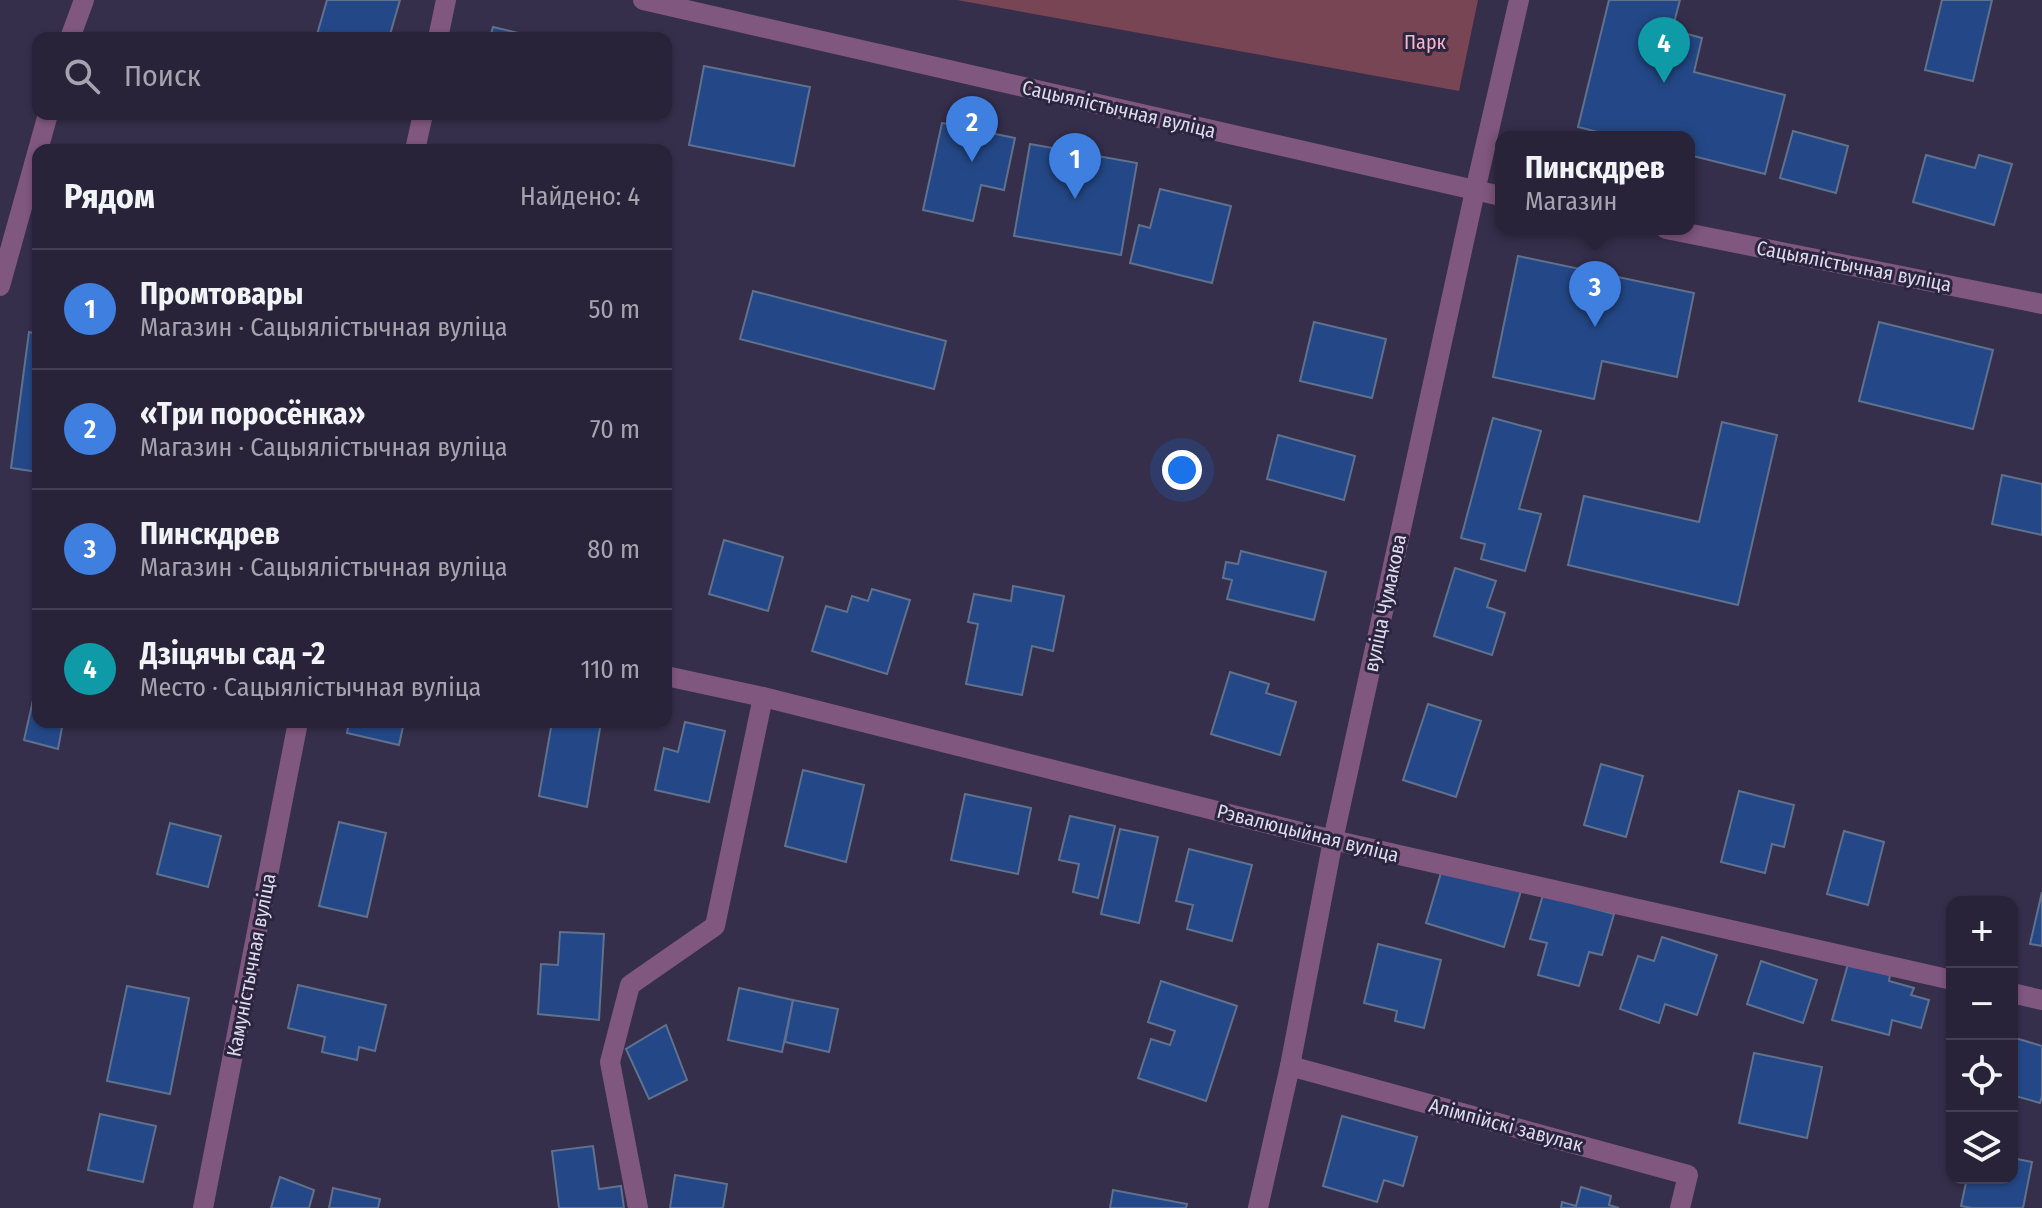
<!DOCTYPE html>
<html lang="ru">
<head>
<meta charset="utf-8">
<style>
	:root { --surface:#282338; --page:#342f43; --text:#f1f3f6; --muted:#a5a4ae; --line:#444053; --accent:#8bbbb9 }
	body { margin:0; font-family:"Fira Sans Condensed",sans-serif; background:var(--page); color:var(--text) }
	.controls { position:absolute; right:24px; bottom:24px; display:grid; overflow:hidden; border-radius:16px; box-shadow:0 2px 6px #0004 }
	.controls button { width:72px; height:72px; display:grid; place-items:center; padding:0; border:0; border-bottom:2px solid var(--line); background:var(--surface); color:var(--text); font:40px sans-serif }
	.you { position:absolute; left:1182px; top:470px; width:28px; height:28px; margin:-20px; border:6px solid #fff; border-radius:50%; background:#1a73e8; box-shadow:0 0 0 12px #1a73e833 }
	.badge { display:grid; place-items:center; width:52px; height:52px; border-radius:50%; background:var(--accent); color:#fff; font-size:26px; font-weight:700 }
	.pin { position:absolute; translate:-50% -66px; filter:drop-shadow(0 2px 4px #0008) }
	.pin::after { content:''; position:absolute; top:42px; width:28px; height:24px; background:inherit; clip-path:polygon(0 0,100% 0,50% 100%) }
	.popup { position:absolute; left:1495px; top:131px; width:200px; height:104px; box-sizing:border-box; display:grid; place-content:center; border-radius:16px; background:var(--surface); filter:drop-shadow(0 2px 6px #0005); font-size:26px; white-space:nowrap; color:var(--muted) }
	.popup b { font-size:30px; color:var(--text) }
	.popup::after { content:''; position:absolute; left:50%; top:100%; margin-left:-16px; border:16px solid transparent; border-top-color:var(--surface) }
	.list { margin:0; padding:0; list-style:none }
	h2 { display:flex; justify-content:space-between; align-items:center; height:104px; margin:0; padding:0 32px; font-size:34px }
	h2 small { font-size:26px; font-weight:400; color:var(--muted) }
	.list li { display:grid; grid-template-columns:52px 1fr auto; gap:24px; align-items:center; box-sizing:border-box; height:120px; padding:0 32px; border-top:2px solid var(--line) }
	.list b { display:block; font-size:30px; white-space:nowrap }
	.list p { margin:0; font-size:26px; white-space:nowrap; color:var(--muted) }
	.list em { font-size:26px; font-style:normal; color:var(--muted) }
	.icon { flex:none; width:44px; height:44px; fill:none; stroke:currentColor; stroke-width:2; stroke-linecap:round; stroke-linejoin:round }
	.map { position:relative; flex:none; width:2042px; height:1208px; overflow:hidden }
	.search { position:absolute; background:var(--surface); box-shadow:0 2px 6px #0004; left:32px; top:32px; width:640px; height:88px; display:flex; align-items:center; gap:20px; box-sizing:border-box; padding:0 28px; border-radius:16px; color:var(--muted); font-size:30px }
	.panel { position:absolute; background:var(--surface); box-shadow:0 2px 6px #0004; left:32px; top:144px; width:640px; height:584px; border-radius:16px }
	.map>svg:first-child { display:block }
	.green { fill:#774554 }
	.building { fill:#244887; stroke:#60718d; stroke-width:2 }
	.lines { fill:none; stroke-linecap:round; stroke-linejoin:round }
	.minor { stroke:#80577f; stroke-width:20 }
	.labels { text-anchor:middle; stroke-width:6; stroke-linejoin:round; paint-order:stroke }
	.park-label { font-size:20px; fill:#fab3c7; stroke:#2b2540 }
	.street-label { font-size:20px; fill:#dddaec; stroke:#2b2540 }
</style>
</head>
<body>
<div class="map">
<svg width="2042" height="1208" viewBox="0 0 2042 1208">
	<rect width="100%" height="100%" fill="#352f4b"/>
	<!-- green -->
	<path class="green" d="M957 0H1478L1459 91Z"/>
	<!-- building -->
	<g class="building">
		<path d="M327 0H400L389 38H316Z"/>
		<path d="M1609 0H1680L1672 30 1702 38 1694 72 1785 95 1765 174 1689 155V137H1618L1578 127Z"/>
		<path d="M1942 0H1992L1973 81 1925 70Z"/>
		<path d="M493 27 539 38H490Z"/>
		<path d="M704 66 810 87 794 166 689 145Z"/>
		<path d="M942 123 1015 138 1004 190 981 185 973 221 923 210Z"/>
		<path d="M1793 131 1848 146 1836 193 1780 178Z"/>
		<path d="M1030 144 1137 163 1121 255 1014 236Z"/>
		<path d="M1926 155 1975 168 1979 155 2012 164 1994 225 1913 202Z"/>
		<path d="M1160 189 1231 206 1212 283 1130 263 1139 225 1150 228Z"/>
		<path d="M1518 256 1694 293 1677 377 1602 361 1594 399 1493 377Z"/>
		<path d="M753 291 946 341 934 389 740 339Z"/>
		<path d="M1314 322 1386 339 1372 398 1300 381Z"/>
		<path d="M1879 322 1993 350 1973 429 1859 401Z"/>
		<path d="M29 332 38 334V472L11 468Z"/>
		<path d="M1493 418 1541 431 1519 509 1541 514 1525 571 1481 559 1485 544 1461 538Z"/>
		<path d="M1722 422 1777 435 1738 605 1568 565 1584 496 1699 522Z"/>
		<path d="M1278 435 1355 456 1344 500 1267 479Z"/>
		<path d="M2002 475 2042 484V535L1992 524Z"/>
		<path d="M724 540 783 557 768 611 709 594Z"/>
		<path d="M1241 551 1326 572 1314 620 1227 599 1232 580 1223 578 1226 562 1238 564Z"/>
		<path d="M1455 568 1496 581 1487 607 1505 613 1492 655 1434 636Z"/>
		<path d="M1013 586 1064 596 1053 651 1032 646 1022 695 966 684 978 624 968 622 974 594 1011 601Z"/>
		<path d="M872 589 910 600 887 674 812 651 826 606 847 612 852 596 868 601Z"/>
		<path d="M1230 672 1269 684 1266 693 1296 702 1280 755 1211 734Z"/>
		<path d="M38 678V722H63L58 749 24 740Z"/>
		<path d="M1428 704 1481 721 1456 797 1403 780Z"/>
		<path d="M349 722H404L399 745 347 733Z"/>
		<path d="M552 722H601L587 807 539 796Z"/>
		<path d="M685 722 725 731 709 802 655 790 664 748 678 752Z"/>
		<path d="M1601 764 1643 776 1626 837 1584 825Z"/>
		<path d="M803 770 864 785 846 862 785 846Z"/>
		<path d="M1739 791 1794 805 1784 847 1772 844 1765 873 1721 862Z"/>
		<path d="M965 794 1031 808 1018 874 951 860Z"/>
		<path d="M1070 816 1115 826 1098 898 1073 892 1079 864 1059 860Z"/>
		<path d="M339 822 386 833 367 917 319 906Z"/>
		<path d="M170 823 221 836 208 887 157 874Z"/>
		<path d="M1120 829 1158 837 1139 923 1101 914Z"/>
		<path d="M1844 831 1884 842 1868 905 1827 894Z"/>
		<path d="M1189 849 1252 865 1232 941 1187 929 1193 905 1176 901Z"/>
		<path d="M1443 866 1521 891 1504 947 1426 923Z"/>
		<path d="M2042 892V946L2030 944Z"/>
		<path d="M1543 895 1614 914 1602 955 1589 952 1579 986 1538 975 1547 943 1530 939Z"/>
		<path d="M560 932 604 934 599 1020 538 1014 541 964 558 965Z"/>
		<path d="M1662 937 1717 955 1697 1015 1665 1004 1659 1023 1620 1009 1638 956 1654 961Z"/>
		<path d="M1378 944 1441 960 1424 1028 1395 1021 1397 1011 1364 1003Z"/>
		<path d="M1761 961 1817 980 1803 1023 1747 1004Z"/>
		<path d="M1848 964 1890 975 1889 981 1914 988 1911 995 1929 1000 1921 1028 1892 1020 1889 1035 1832 1020Z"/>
		<path d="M1161 981 1237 1006 1206 1101 1138 1078 1151 1039 1170 1045 1175 1031 1148 1022Z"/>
		<path d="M298 985 386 1005 375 1051 359 1047 357 1060 322 1052 325 1037 288 1028Z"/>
		<path d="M127 986 189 998 170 1094 107 1081Z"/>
		<path d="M739 988 793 1000 782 1052 728 1040Z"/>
		<path d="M793 1000 838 1009 829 1052 785 1042Z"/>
		<path d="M666 1025 687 1080 649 1099 626 1049Z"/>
		<path d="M2012 1037 2042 1046V1096L2040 1103 2012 1095Z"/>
		<path d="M1754 1053 1822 1067 1807 1138 1739 1123Z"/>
		<path d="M100 1114 156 1126 143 1182 88 1170Z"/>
		<path d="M1342 1116 1417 1137 1403 1186 1384 1180 1377 1202 1323 1186Z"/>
		<path d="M593 1146 599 1189 621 1186 624 1208H559L552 1151Z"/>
		<path d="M2012 1158 2032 1162 2023 1208H1971L1961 1206 1967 1178H2012Z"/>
		<path d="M675 1175 727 1184 723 1208H670Z"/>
		<path d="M280 1177 314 1190 309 1208H271Z"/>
		<path d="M1581 1187 1611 1196 1609 1205 1619 1208H1561L1562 1202 1576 1206Z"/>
		<path d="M333 1188 380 1199 378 1208H329Z"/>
		<path d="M1113 1190 1187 1204 1186 1208H1110Z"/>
	</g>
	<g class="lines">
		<!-- minor -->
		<g class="minor">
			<path d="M643 0 1501 196"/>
			<path d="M70 38 84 0"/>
			<path d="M438 38 446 0"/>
			<path d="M415 150 423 114"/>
			<path d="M1666 229 2042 304"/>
			<path d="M0 286 48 114"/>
			<path d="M666 676 763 697 1333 840 1952 980"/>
			<path d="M2012 993 2042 1000"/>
			<path d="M1290 1066 1688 1175 1680 1208"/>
			<path d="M203 1208 298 722"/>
			<path d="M638 1208 610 1062 630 985 715 926 763 697"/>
			<path d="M1258 1208 1290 1066 1333 840 1475 191 1519 0"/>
		</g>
	</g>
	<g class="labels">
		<!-- park labels -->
		<g class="park-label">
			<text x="1425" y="49">Парк</text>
		</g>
		<!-- street labels -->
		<g class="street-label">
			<text transform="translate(1119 109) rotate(13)" y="7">Сацыялістычная вуліца</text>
			<text transform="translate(1854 266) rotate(11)" y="7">Сацыялістычная вуліца</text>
			<text transform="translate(1385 603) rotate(-78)" y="7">вуліца Чумакова</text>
			<text transform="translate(1308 833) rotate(14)" y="7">Рэвалюцыйная вуліца</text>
			<text transform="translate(251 965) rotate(-79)" y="7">Камуністычная вуліца</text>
			<text transform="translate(1506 1125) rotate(15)" y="7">Алімпійскі завулак</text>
		</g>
	</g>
</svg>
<div class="controls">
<button>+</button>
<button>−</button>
<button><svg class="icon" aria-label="locate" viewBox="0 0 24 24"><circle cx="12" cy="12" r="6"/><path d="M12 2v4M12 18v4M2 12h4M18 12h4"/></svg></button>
<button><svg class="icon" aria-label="layers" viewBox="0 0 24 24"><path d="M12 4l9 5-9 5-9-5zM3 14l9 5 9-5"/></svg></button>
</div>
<div class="you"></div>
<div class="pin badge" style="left:1075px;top:199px;background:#3f7fe0">1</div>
<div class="pin badge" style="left:972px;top:162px;background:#3f7fe0">2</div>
<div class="pin badge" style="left:1595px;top:327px;background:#3f7fe0">3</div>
<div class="popup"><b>Пинскдрев</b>Магазин</div>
<div class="pin badge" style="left:1664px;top:83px;background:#0f9aa8">4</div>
<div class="search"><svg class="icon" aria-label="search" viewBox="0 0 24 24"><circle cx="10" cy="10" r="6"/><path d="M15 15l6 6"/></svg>Поиск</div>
<section class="panel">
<h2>Рядом<small>Найдено: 4</small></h2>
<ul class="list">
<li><span class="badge" style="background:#3f7fe0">1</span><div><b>Промтовары</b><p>Магазин · Сацыялістычная вуліца</p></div><em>50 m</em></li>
<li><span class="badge" style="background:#3f7fe0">2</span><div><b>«Три поросёнка»</b><p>Магазин · Сацыялістычная вуліца</p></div><em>70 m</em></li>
<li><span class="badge" style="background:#3f7fe0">3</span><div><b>Пинскдрев</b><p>Магазин · Сацыялістычная вуліца</p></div><em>80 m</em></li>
<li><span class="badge" style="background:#0f9aa8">4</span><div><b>Дзіцячы сад -2</b><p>Место · Сацыялістычная вуліца</p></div><em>110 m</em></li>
</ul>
</section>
</div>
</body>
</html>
